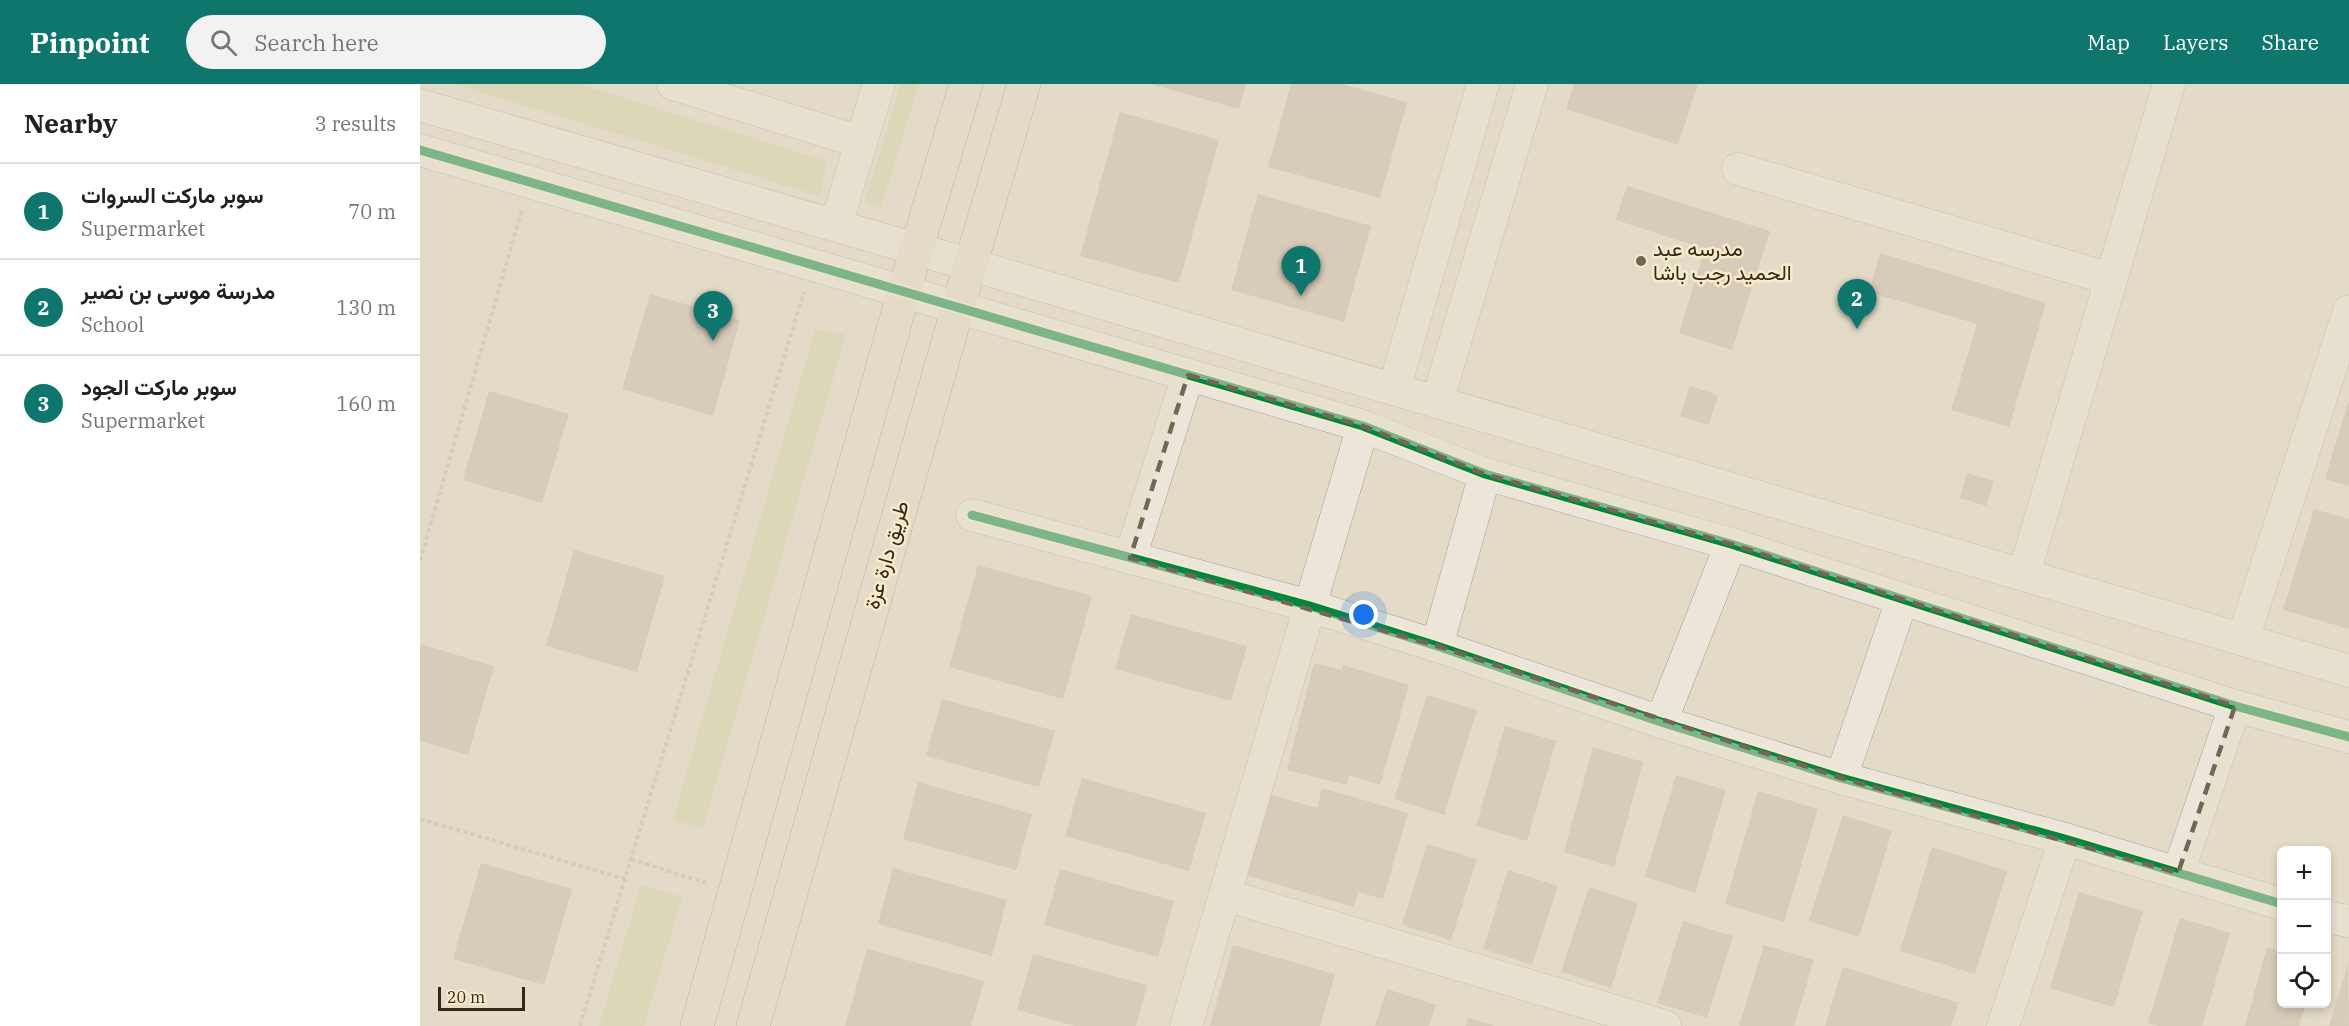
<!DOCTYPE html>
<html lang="en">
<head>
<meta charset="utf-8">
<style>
	:root { --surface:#fff; --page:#f2f2f2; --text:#202124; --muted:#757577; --line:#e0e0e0; --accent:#0f766e }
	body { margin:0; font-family:"IBM Plex Serif",Vazirmatn,serif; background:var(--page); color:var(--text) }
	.controls { position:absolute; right:18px; bottom:18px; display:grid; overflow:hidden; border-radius:9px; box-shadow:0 3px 9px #0003 }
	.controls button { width:54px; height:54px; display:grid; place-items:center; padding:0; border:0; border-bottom:2px solid var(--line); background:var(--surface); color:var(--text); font:30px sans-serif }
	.scale { position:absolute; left:18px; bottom:15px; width:87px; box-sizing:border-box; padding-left:6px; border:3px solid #35281a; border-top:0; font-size:16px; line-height:21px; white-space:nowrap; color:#35281a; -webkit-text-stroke:4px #f7ebcb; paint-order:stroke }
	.you { position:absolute; left:944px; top:531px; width:21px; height:21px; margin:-15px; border:4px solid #fff; border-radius:50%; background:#1a73e8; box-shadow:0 0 0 9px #1a73e833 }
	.badge { display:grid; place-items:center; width:39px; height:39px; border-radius:50%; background:var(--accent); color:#fff; font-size:20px; font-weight:700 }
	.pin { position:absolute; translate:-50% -50px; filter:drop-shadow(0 2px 3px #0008) }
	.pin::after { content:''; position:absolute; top:32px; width:21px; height:18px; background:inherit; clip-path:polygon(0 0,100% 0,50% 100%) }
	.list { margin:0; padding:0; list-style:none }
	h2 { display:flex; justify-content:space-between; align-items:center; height:78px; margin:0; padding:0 24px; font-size:26px }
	h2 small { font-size:20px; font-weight:400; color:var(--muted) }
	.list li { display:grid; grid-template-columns:39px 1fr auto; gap:18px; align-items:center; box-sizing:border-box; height:96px; padding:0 24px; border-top:2px solid var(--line) }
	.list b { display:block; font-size:22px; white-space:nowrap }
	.list p { margin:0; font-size:20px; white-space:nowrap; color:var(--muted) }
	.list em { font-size:20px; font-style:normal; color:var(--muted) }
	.icon { flex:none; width:33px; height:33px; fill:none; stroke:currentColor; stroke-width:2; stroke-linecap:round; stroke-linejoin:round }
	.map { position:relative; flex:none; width:1929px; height:942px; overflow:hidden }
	header { display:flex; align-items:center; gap:36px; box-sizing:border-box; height:84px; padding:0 30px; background:var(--accent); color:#fff }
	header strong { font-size:28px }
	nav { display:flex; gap:33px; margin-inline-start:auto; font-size:21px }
	.search { width:420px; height:54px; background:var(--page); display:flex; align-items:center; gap:15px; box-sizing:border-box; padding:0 21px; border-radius:33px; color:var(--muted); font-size:22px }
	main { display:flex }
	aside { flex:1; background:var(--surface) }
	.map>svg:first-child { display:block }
	.green { fill:#d2d3a8 }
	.building { fill:#c7b9a8 }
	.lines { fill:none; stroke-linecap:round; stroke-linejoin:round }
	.minor-casing { stroke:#a79f91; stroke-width:33 }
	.major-casing { stroke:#8d8578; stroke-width:34 }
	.path { stroke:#c3bcb0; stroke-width:4; stroke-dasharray:4.5 3; stroke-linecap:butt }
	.minor { stroke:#ebe6d9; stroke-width:32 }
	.major { stroke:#e2dcca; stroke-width:33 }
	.cycleway-casing { stroke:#f7ebcb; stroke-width:13 }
	.cycleway { stroke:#00873e; stroke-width:9 }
	.marked { fill:none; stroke:#726757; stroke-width:4.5; stroke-dasharray:12 8; stroke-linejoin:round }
	.poi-dot { fill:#726757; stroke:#f7ebcb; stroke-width:2 }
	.labels { text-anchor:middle; stroke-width:5; stroke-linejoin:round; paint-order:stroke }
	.poi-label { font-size:21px; fill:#35281a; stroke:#f7ebcb; text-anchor:start }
	.street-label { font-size:21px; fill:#35281a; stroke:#f7ebcb }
</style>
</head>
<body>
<header>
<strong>Pinpoint</strong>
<div class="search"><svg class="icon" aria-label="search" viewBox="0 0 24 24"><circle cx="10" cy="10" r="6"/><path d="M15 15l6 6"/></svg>Search here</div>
<nav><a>Map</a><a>Layers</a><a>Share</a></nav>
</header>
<main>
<aside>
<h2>Nearby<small>3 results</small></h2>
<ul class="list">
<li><span class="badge">1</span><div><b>سوبر ماركت السروات</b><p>Supermarket</p></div><em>70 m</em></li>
<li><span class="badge">2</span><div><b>مدرسة موسى بن نصير</b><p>School</p></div><em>130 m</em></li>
<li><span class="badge">3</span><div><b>سوبر ماركت الجود</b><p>Supermarket</p></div><em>160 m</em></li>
</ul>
</aside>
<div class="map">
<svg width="1929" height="942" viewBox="0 0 1929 942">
	<rect width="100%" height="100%" fill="#e3dbc7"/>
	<!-- green -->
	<g class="green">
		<path d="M34 0H159L407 77 400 112Z"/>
		<path d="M481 0H499L461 123 445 117Z"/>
		<path d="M395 246 426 250 283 744 253 736Z"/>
		<path d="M221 801 262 813 224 942H179Z"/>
	</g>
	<!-- building -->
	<g class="building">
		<path d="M731 0H826L819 25Z"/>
		<path d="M871 0H922L987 18 960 114 848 83Z"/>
		<path d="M1154 0H1278L1258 61 1146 25Z"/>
		<path d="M700 28 799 56 759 199 660 172Z"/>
		<path d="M1207 102 1350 147 1312 266 1259 249 1285 165 1196 136Z"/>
		<path d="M838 110 951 142 924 238 811 206Z"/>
		<path d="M1460 169 1626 219 1589 343 1531 326 1557 240 1449 208Z"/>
		<path d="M230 210 320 236 293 332 202 305Z"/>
		<path d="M1270 302 1298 311 1289 341 1260 332Z"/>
		<path d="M69 307 149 330 122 419 43 396Z"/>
		<path d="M1928 319H1929V402L1905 395Z"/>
		<path d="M1547 389 1574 397 1566 422 1540 414Z"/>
		<path d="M1894 425 1929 435V545L1863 526Z"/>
		<path d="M154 466 245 492 217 588 126 562Z"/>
		<path d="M558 481 672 512 643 615 529 583Z"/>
		<path d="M711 530 827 562 811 617 695 585Z"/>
		<path d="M0 560 74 582 48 671 0 657Z"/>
		<path d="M894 579 922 586 923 581 989 601 960 701 929 691 927 701 867 686Z"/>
		<path d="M1007 611 1057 626 1024 731 974 715Z"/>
		<path d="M522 615 635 647 619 703 506 672Z"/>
		<path d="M1085 642 1136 657 1107 757 1056 742Z"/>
		<path d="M1173 663 1223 678 1194 783 1144 768Z"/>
		<path d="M1256 691 1306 706 1275 809 1225 793Z"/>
		<path d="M662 694 786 729 769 787 645 752Z"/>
		<path d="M498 698 612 730 596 786 483 755Z"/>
		<path d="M902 704 988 729 963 815 938 808 934 823 825 791 849 710 897 724Z"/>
		<path d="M1338 707 1398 725 1364 838 1305 820Z"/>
		<path d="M1423 731 1472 747 1439 853 1389 837Z"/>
		<path d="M1007 760 1057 775 1031 856 982 841Z"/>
		<path d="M1512 763 1587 787 1555 890 1480 867Z"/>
		<path d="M61 779 152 805 124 901 33 875Z"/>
		<path d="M473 784 587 816 572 872 458 840Z"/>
		<path d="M640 785 754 817 738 873 624 841Z"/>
		<path d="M1088 786 1138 802 1112 881 1063 865Z"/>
		<path d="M1169 803 1218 819 1191 904 1141 888Z"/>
		<path d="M1659 808 1723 827 1694 923 1630 904Z"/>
		<path d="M1760 834 1810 849 1782 942H1740L1728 939Z"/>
		<path d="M1263 837 1313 852 1287 934 1237 919Z"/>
		<path d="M813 861 915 890 900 942H790Z"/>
		<path d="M1344 861 1394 876 1374 942H1319Z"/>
		<path d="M1847 863 1862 867V920H1886L1879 942H1825Z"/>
		<path d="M447 865 564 897 551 942H425Z"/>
		<path d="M613 870 727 901 716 942H655L597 926Z"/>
		<path d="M1928 880 1929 942H1909Z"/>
		<path d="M1423 883 1539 919 1531 942H1405Z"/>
		<path d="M967 905 1016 921 1009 942H955Z"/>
		<path d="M1048 934 1073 941V942H1046Z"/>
	</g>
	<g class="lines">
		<defs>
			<g id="minor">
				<path d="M253 0 441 58"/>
				<path d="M0 21 620 201 1929 587"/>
				<path d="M0 66 943 342 1065 390 1311 460 1815 622 1929 653"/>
				<path d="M1318 85 1691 195"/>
				<path d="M416 141 459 0"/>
				<path d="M974 305 1063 0"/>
				<path d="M1017 318 1112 0"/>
				<path d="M552 431 890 522 1017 562 1241 638 1421 694 1645 755 1862 820"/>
				<path d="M710 474 768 291"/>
				<path d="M1604 490 1749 0"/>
				<path d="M1823 555 1929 227"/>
				<path d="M1017 562 1065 390"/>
				<path d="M1241 638 1311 460"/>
				<path d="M1421 694 1482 516"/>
				<path d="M1758 789 1815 622"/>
				<path d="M805 811 1245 942"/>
				<path d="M1906 833 1929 837"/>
				<path d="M766 942 943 342"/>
				<path d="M1583 942 1645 755"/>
			</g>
			<g id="major">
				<path d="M277 942 484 207 546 0"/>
				<path d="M333 942 538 223 604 0"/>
			</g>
		</defs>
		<!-- minor casing -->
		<use href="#minor" class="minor-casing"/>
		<!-- major casing -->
		<use href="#major" class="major-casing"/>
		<!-- path -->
		<g class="path">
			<path d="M0 477 102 126"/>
			<path d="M0 735 205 795"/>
			<path d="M211 775 286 799"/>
			<path d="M160 942 384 208"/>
		</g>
		<!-- minor -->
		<use href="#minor" class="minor"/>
		<!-- major -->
		<use href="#major" class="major"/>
		<defs>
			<g id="cycleway">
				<path d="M0 66 943 342 1065 390 1311 460 1815 622 1929 653"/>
				<path d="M552 431 890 522 1017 562 1241 638 1421 694 1645 755 1862 820"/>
			</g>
		</defs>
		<!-- cycleway casing -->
		<use href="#cycleway" class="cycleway-casing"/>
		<!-- cycleway -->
		<use href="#cycleway" class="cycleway"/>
	</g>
	<!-- marked area -->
	<path d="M0 0H1929V942H0ZM768 291 943 342 1065 390 1311 460 1815 622 1758 789 1421 694 1017 562 710 474Z" fill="#e3dbc7" fill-opacity=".55" fill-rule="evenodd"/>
	<path class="marked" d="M768 291 943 342 1065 390 1311 460 1815 622 1758 789 1421 694 1017 562 710 474Z"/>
	<!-- markers -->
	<circle class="poi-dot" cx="1221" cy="177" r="6"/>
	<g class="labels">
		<!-- poi labels -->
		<g class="poi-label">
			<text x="1233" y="172">مدرسه عبد<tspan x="1233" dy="24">الحميد رجب باشا</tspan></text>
		</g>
		<!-- street labels -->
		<g class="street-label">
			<text transform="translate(467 471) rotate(-74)" y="7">طريق دارة عزة</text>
		</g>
	</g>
</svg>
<div class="controls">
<button>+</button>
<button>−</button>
<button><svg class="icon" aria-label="locate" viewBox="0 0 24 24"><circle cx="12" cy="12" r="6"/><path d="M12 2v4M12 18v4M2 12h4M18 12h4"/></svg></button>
</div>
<div class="scale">20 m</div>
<div class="you"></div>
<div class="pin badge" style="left:881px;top:212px">1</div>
<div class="pin badge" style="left:1437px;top:245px">2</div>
<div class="pin badge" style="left:293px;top:257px">3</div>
</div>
</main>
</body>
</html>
